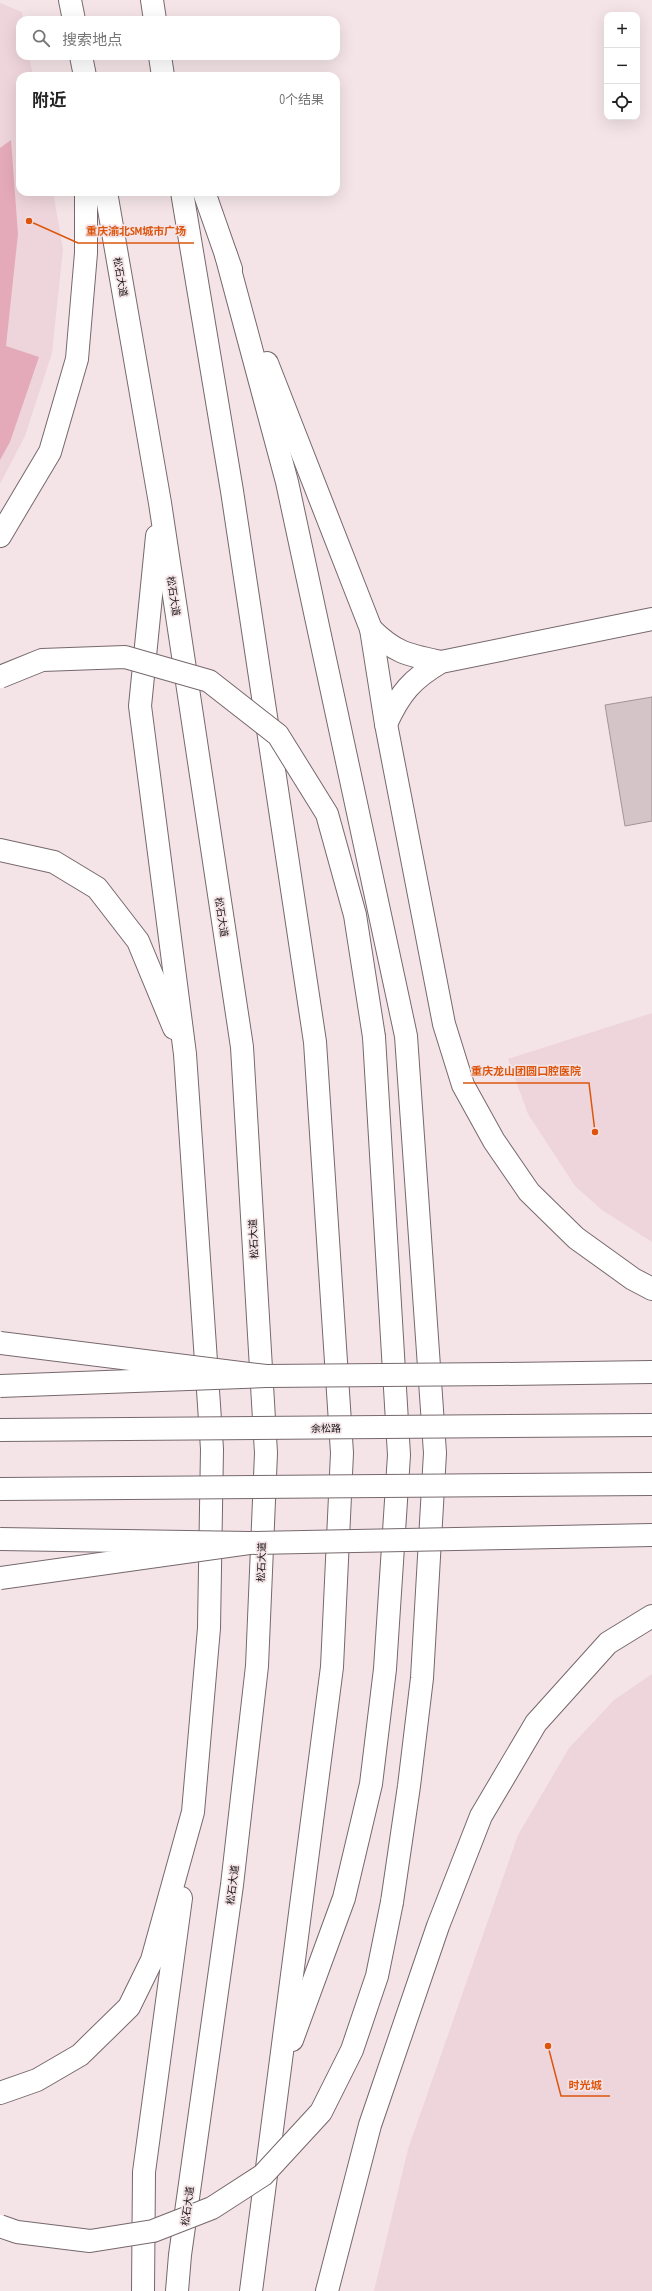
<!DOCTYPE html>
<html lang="zh">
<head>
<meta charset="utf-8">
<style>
	:root { --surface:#fff; --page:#f6f6f6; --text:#222; --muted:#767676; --line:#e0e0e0 }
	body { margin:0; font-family:"PT Sans Narrow","Noto Sans SC",sans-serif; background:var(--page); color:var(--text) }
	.controls { position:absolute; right:12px; top:12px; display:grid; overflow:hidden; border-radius:8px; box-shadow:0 4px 16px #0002 }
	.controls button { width:36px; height:36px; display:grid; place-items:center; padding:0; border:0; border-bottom:1px solid var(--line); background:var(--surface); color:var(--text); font:20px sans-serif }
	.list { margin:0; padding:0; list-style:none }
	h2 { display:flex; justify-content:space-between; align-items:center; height:52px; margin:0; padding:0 16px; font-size:17px }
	h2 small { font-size:13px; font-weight:400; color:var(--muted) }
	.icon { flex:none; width:22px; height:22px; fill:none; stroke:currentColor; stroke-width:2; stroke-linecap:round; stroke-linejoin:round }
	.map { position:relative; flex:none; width:652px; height:2291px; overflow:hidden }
	.search { position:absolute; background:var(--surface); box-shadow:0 4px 16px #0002; left:16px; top:16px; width:324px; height:44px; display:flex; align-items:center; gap:10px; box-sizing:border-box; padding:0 14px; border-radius:12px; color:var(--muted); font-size:15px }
	.panel { position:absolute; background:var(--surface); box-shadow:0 4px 16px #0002; left:16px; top:72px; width:324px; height:124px; border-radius:12px }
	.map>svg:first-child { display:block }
	.built { fill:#eed5db }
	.green { fill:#e5aaba }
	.building { fill:#d4c4c8; stroke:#a29397 }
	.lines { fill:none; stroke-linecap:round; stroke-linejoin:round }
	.minor-casing { stroke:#76686c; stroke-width:24 }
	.major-casing { stroke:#76686c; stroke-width:24 }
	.highway-casing { stroke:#76686c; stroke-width:24 }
	.minor { stroke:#fff; stroke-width:22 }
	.major { stroke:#fff; stroke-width:22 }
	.highway { stroke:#fff; stroke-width:22 }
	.major-bridge-casing { stroke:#76686c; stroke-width:24; stroke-linecap:butt }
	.highway-bridge-casing { stroke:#76686c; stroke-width:24; stroke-linecap:butt }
	.major-bridge { stroke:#fff; stroke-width:22 }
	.highway-bridge { stroke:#fff; stroke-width:22 }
	.labels { text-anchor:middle; stroke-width:3.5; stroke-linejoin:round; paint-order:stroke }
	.street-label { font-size:10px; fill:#151011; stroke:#f4e4e8 }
	.leader { fill:none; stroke:#dd550c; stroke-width:1.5 }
	.callout-dot { fill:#dd550c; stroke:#f4e4e8; stroke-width:1.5 }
	.callout-label { font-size:11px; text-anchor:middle; font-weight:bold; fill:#dd550c; stroke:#f4e4e8; stroke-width:3.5; stroke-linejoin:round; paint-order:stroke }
</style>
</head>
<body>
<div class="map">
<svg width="652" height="2291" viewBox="0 0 652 2291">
	<rect width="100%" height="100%" fill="#f4e4e8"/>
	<!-- built -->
	<g class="built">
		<path d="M0 3 22 12 23 20H20V56H29L33 76H20V192H53L63 249 52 353 25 436 0 484Z"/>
		<path d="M652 1013V1242L602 1210 575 1186 528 1114 508 1059Z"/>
		<path d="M652 1674V2291H374L408 2149 518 1835 569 1748 614 1700Z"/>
	</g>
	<!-- green -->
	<path class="green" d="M11 140 18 234 6 346 39 357 10 442 0 460V148Z"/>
	<!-- building -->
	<path class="building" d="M652 697V821L625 826 605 705Z"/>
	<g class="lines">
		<defs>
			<g id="minor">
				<path d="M371 629C395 653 408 655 441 662"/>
				<path d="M386 724C400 693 412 679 441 662L652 619"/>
			</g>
			<g id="major">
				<path d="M499 1374 652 1372"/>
				<path d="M506 1538 652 1535"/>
			</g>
			<g id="highway">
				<path d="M70 0 74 20"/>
				<path d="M152 0 155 20"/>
				<path d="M81 56 85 76"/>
				<path d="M160 56 163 76"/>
				<path d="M106 192 160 503 242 1047 266 1453 257 1666 232 1885 180 2255 177 2291"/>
				<path d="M182 192 232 491 315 1042 342 1453 332 1667 251 2291"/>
				<path d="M204 192 231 269"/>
				<path d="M226 255 287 482 406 1036 435 1453 422 1678 409 1786 392 1902"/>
				<path d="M267 363 371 629 386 724 444 1024 463 1085 494 1141 529 1192 576 1238 633 1279 652 1289"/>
				<path d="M0 536 50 452 77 359 86 253V192"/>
				<path d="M0 850 54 862 97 888 138 941 174 1028"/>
				<path d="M292 2040 344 1898 371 1784 385 1669 399 1455 374 1037"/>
				<path d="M0 2093 37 2080 80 2055 129 2007 152 1960 193 1812 209 1628 212 1449 185 1054 140 706 157 536"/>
				<path d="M143 2291 144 2172 181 1898"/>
				<path d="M327 2291 370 2125 438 1926 481 1816 536 1723 608 1643 652 1616"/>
			</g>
		</defs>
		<!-- minor casing -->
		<use href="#minor" class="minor-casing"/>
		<!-- major casing -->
		<use href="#major" class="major-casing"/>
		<!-- highway casing -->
		<use href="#highway" class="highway-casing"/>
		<!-- minor -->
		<use href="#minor" class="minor"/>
		<!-- major -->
		<use href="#major" class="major"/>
		<!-- highway -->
		<use href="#highway" class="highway"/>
		<defs>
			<g id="major-bridge">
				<path d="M0 1386 266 1376 499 1374"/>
				<path d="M0 1539 249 1543 506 1538"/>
			</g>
			<g id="highway-bridge">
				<path d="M0 677 42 660 125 657 209 681 278 735 327 814 355 915 374 1037"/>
				<path d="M0 1343 266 1376"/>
				<path d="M0 1430 652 1425"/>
				<path d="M0 1489 652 1484"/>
				<path d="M0 1578 249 1543"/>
				<path d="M0 2226 17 2232 90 2241 153 2231 212 2208 263 2175 321 2112 352 2050 377 1976 392 1902"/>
			</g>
		</defs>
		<!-- major-bridge casing -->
		<use href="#major-bridge" class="major-bridge-casing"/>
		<!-- highway-bridge casing -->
		<use href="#highway-bridge" class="highway-bridge-casing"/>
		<!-- major-bridge -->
		<use href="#major-bridge" class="major-bridge"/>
		<!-- highway-bridge -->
		<use href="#highway-bridge" class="highway-bridge"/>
	</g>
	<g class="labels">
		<!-- street labels -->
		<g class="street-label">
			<text transform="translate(121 277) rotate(80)" y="4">松石大道</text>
			<text transform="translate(174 596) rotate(81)" y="4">松石大道</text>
			<text transform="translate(222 917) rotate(81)" y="4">松石大道</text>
			<text transform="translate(253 1239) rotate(-93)" y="4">松石大道</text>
			<text transform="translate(326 1428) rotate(-1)" y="4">余松路</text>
			<text transform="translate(261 1562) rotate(-88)" y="4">松石大道</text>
			<text transform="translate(232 1885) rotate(-83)" y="4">松石大道</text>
			<text transform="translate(187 2206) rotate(-82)" y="4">松石大道</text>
		</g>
	</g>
	<!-- callouts -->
	<path class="leader" d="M29 221L78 243H194M595 1132L589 1083H463M548 2046L561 2096H610"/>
	<g class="callout-dot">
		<circle cx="29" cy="221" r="4"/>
		<circle cx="595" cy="1132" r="4"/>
		<circle cx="548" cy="2046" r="4"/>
	</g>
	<g class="callout-label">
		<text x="136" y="235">重庆渝北SM城市广场</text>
		<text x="526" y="1075">重庆龙山团圆口腔医院</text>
		<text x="585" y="2089">时光城</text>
	</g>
</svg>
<div class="controls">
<button>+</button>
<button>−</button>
<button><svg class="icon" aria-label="locate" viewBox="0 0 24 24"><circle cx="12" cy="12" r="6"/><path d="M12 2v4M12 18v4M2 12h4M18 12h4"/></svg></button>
</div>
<div class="search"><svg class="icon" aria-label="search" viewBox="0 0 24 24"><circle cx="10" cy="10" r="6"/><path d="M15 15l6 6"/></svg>搜索地点</div>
<section class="panel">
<h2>附近<small>0个结果</small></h2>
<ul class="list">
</ul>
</section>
</div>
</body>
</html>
